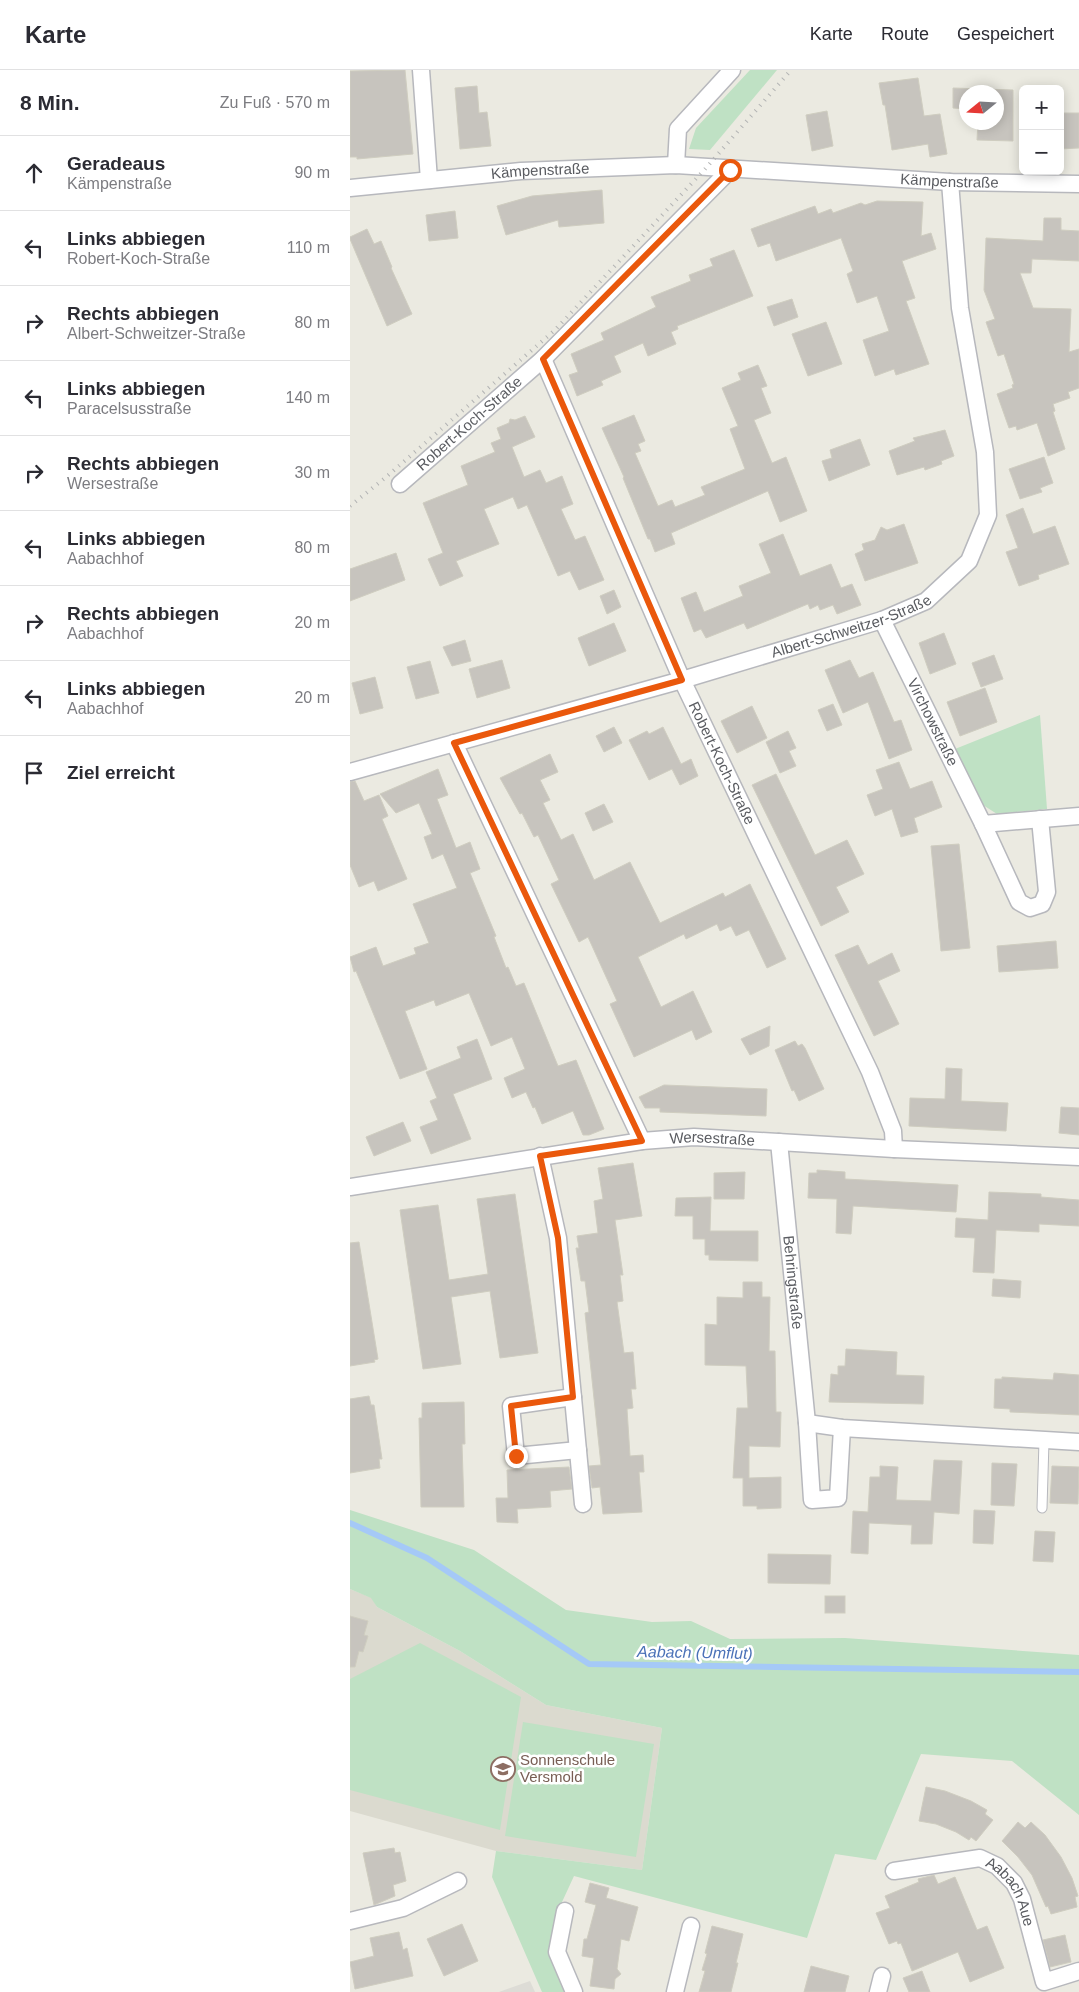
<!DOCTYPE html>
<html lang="de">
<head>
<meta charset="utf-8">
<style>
	:root { --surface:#fff; --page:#f7f7f7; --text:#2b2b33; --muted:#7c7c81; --line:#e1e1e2 }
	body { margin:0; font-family:Helvetica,sans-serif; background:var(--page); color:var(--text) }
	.controls { position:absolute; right:15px; top:15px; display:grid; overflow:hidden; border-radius:8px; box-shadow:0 2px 12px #0003 }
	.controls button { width:45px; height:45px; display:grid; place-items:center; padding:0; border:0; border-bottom:1px solid var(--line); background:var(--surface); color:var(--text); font:25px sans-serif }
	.compass { position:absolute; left:609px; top:15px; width:45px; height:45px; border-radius:50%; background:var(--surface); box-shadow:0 2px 12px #0003; rotate:252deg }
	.stop { position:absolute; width:15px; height:15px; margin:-11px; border:4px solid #ea580c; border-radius:50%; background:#fff }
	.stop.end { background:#ea580c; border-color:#fff; box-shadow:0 1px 5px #0008 }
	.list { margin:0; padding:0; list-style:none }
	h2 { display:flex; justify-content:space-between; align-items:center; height:65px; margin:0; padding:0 20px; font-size:21px }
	h2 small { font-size:16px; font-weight:400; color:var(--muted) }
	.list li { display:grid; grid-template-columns:32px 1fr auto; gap:15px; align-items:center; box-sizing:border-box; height:75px; padding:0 20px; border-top:1px solid var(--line) }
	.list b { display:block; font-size:19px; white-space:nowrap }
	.list p { margin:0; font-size:16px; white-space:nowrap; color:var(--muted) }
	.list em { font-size:16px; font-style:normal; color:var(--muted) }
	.icon { flex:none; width:28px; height:28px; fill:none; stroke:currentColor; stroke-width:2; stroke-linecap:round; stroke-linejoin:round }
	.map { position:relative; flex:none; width:729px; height:1922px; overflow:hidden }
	header { display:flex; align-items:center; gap:30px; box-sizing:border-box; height:70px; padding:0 25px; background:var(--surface); border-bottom:1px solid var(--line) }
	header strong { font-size:24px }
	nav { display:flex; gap:28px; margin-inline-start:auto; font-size:18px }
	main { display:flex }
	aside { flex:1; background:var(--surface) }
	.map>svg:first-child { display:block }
	.industrial { fill:#dddcd6 }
	.education { fill:#dbdacf }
	.green { fill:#bfe1c4 }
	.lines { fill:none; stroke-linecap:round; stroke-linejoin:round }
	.stream { stroke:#a5c9f7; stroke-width:6 }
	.building { fill:#c7c4be; stroke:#cfcdc0 }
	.service-casing { stroke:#b7b8bd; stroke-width:11 }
	.minor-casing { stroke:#b7b8bd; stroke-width:19 }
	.service { stroke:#fff; stroke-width:9 }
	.minor { stroke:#fff; stroke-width:16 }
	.rail { stroke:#b2b3b3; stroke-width:4; stroke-dasharray:1 6; stroke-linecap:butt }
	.route { stroke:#ea580c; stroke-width:6 }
	.labels { text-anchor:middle; stroke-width:5; stroke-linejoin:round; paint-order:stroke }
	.street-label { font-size:15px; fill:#5a5c61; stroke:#fff }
	.education-label { font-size:15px; fill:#785e54; stroke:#fff; text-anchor:start }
	.water-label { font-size:16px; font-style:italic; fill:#4b72b8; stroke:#fff }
</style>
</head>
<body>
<header>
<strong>Karte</strong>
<nav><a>Karte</a><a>Route</a><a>Gespeichert</a></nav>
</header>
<main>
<aside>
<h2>8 Min.<small>Zu Fuß · 570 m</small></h2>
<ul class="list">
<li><svg class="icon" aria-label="ahead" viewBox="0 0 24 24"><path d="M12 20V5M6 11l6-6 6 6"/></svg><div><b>Geradeaus</b><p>Kämpenstraße</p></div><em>90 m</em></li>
<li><svg class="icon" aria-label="left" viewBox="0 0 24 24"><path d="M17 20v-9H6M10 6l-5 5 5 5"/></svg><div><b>Links abbiegen</b><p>Robert-Koch-Straße</p></div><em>110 m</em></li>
<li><svg class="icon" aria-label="right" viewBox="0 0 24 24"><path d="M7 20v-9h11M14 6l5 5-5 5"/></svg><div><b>Rechts abbiegen</b><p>Albert-Schweitzer-Straße</p></div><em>80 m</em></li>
<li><svg class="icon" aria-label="left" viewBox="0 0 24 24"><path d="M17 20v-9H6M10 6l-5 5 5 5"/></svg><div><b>Links abbiegen</b><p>Paracelsusstraße</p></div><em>140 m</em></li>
<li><svg class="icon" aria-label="right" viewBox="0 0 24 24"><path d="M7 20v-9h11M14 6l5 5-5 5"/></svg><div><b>Rechts abbiegen</b><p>Wersestraße</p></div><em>30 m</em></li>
<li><svg class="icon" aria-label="left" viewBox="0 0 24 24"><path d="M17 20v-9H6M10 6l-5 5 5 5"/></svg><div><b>Links abbiegen</b><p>Aabachhof</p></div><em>80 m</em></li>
<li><svg class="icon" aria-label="right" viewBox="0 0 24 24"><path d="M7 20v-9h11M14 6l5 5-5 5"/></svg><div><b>Rechts abbiegen</b><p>Aabachhof</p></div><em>20 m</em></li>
<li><svg class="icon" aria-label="left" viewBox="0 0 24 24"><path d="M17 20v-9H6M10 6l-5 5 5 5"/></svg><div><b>Links abbiegen</b><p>Aabachhof</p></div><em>20 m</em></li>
<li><svg class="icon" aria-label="arrive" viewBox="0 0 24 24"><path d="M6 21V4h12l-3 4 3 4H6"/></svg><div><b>Ziel erreicht</b></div></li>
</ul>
</aside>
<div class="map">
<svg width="729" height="1922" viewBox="0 0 729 1922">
	<rect width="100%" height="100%" fill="#ebeae1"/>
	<!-- industrial -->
	<path class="industrial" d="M180 1911 185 1922H149Z"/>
	<!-- education -->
	<path class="education" d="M0 1519 22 1528 27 1537 110 1581 196 1635 312 1658 292 1800 146 1781 0 1741Z"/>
	<!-- green -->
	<g class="green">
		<path d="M400 0H427L360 80 339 79 346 58Z"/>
		<path d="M690 645 697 739 647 744 633 735 605 679Z"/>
		<path d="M0 1440 124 1480 216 1540 302 1552 341 1551 380 1569 495 1568 729 1585V1745L662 1691 571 1684 526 1790 485 1784 457 1868 224 1806 212 1832 202 1882 218 1922H192L142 1807 146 1781 292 1800 312 1658 196 1635 110 1581 27 1537 21 1528 0 1519Z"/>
		<path d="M70 1573 171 1627 150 1760 0 1720V1609Z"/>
		<path d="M173 1652 304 1674 286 1787 155 1766Z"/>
	</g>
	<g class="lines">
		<!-- stream -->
		<path class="stream" d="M0 1453 77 1488 239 1594 729 1602"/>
	</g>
	<!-- building -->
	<g class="building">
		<path d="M55 0 63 84 7 89V87H0V1Z"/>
		<path d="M568 8 574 46 590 44 597 84 580 87 578 74 542 80 535 35H533L529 13Z"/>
		<path d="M127 16 129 43 137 42 141 76 110 79 105 18Z"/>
		<path d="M603 18 663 20V71L627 70 628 52H646V22H616V39L603 38Z"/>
		<path d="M477 41 483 76 462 81 456 45Z"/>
		<path d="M710 43H729V78L710 79Z"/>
		<path d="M252 120 254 153 209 157 208 150 156 165 147 136 182 126Z"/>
		<path d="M527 131 573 132 571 166 581 163 586 179 552 191 565 228 556 231 579 294 546 305 544 299 525 306 513 270 539 261 527 226 507 233 497 204 503 201 491 168 426 191 420 173 408 177 401 159 465 136 468 144 481 139 483 143 511 133 515 135Z"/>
		<path d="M105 141 108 168 79 171 76 145Z"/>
		<path d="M694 148H711V160L729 161V191L682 189 681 203H670L683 238 721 239 719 282 729 279V318L718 322 720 328 703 334 705 341 703 342 715 379 698 386 687 353 667 360 666 356 659 358 647 324 663 318 662 315 664 314 654 284 648 286 636 252 645 249 634 220 636 168 693 171Z"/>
		<path d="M17 159 24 174 31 171 42 197 41 198 62 244 37 256 0 169V167Z"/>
		<path d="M384 180 403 226 327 256 328 259 321 262 326 274 298 286 293 273 264 286 271 302 251 311 253 315 227 326 219 305 228 302 221 284 254 270 251 263 306 237 301 227 341 211 339 205 363 196 360 189Z"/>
		<path d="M442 229 448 247 424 256 417 237Z"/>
		<path d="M476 252 492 294 458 306 442 264Z"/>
		<path d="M408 295 417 316 411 318 421 343 404 350 422 393 436 387 457 441 430 452 418 421 321 463 325 474 305 482 300 469H298L273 408 274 407 252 358 284 345 295 371 288 374 291 381 285 383 308 436 322 430 325 437 355 425 351 417 395 399 380 359 388 356 372 318 391 310 388 303Z"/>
		<path d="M175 346 185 367 162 377 174 407 190 400 196 413 212 406 223 434 211 439 225 470 235 466 254 510 229 520 220 501 208 506 177 435 168 439 163 427 134 439 149 474 106 491 113 506 90 516 78 489 93 483 73 433 118 415 111 396 145 382 141 373 151 369 147 358 159 353 160 349 165 350Z"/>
		<path d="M595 360 604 386 591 391 592 394 575 400 574 397 547 405 539 381 565 371 563 368Z"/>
		<path d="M510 369 520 395 479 411 472 391 482 388 480 380Z"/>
		<path d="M694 387 703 413 690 418 692 422 670 429 659 399Z"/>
		<path d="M673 438 683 464 705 456 719 494 688 505 689 509 669 516 656 482 668 478 656 445Z"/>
		<path d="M554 454 568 493 515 511 505 484 514 480 512 474 525 470 531 457 537 460Z"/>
		<path d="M433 464 450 506 481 494 491 518 502 514 511 535 487 544 483 535 470 540 468 535 460 539 458 534 397 559 394 553 356 568 351 559 344 562 331 528 346 522 354 542 393 526 389 516 421 503 409 474Z"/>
		<path d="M46 483 55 510 0 531V499Z"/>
		<path d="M264 520 271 537 257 544 250 526Z"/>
		<path d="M264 553 276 581 239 596 228 568Z"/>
		<path d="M594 563 606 594 580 604 569 573Z"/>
		<path d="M115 570 121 591 102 596 93 577Z"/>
		<path d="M644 585 653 609 631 617 622 593Z"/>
		<path d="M152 590 160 618 127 628 119 599Z"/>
		<path d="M500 590 509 608 523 602 544 652 551 650 562 680 539 689 518 632 493 643 475 600Z"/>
		<path d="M80 591 89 623 66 629 57 597Z"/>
		<path d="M25 607 33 638 10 644 2 613Z"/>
		<path d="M635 618 647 652 610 666 597 632Z"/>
		<path d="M483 634 492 655 477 661 468 640Z"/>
		<path d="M402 636 417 668 387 683 371 651Z"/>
		<path d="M264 657 272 673 254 682 246 666Z"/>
		<path d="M313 657 331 694 341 689 348 706 330 715 322 699 299 710 279 670 297 661 299 664Z"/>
		<path d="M438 661 446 678 439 681 446 696 430 703 416 672Z"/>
		<path d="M200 684 208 702 190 710 200 730 193 733 211 770 223 764 244 810 280 792 310 853 373 823 375 827 400 814 436 889 417 898 399 860 386 866 381 856 370 861 367 854 336 869 334 864 288 887 311 937 343 921 362 962 346 970 342 960 284 987 260 934 267 931 238 867 229 872 201 814 209 810 188 765 184 767 172 743 170 744 150 708Z"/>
		<path d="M549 692 560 719 582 711 592 737 564 748 568 762 551 767 542 739 525 746 517 725 533 719 526 700Z"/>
		<path d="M88 699 98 725 87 729 106 778 120 772 130 799 120 803 146 866 144 867 156 898 158 897 166 916 174 913 208 996 226 990 254 1059 239 1065H233L223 1041 192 1054 185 1037 183 1038 176 1022 162 1028 154 1008 175 999 162 967 141 976 119 923 86 936 84 930 55 941 77 999 50 1009 6 901 4 902 0 887 26 877 33 896 66 884 64 878 79 873 63 834 107 818 93 784 82 789 74 767 82 764 69 733 46 743 30 724Z"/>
		<path d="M426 704 465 785 497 770 514 804 486 817 499 842 471 856 402 715Z"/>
		<path d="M5 711 14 731 29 725 38 746 32 749 57 809 28 821 24 811 9 817 0 795V712Z"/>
		<path d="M254 734 263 752 243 761 235 743Z"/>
		<path d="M609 774 620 878 591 881 581 776Z"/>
		<path d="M706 871 708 898 649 902 647 876Z"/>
		<path d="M508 875 518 895 542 883 550 901 528 911 549 954 524 966 485 885Z"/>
		<path d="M420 956 419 976 400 985 391 969Z"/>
		<path d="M127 969 142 1009 103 1024 121 1069 81 1084 70 1057 88 1050 80 1031 87 1028 76 1002 111 988 107 977Z"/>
		<path d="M445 971 448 976 452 974 455 978 474 1019 449 1031 444 1020 442 1021 425 980Z"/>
		<path d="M596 998 612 999 611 1031 658 1033 656 1061 559 1056 560 1028 595 1029Z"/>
		<path d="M314 1015 417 1019 416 1046 310 1042V1038H295L289 1027Z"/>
		<path d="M711 1037 729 1038V1065L709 1063Z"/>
		<path d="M53 1052 61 1071 24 1086 16 1067Z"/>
		<path d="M283 1093 292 1146 265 1150 273 1205H270L273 1231 267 1232 274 1283 283 1282 286 1319H281L283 1338 277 1339 280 1386 293 1385 294 1402H289L292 1442 253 1444 250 1417 242 1418 239 1396 251 1395 235 1243 239 1242 235 1211H231L226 1178H229L227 1166 248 1163 244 1131 253 1129 248 1098Z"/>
		<path d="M467 1100 495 1102V1109L608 1115 606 1142 503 1136 501 1164 486 1163 487 1129 458 1128 459 1103H467Z"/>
		<path d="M395 1102 394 1129H364V1103Z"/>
		<path d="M639 1122 691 1124V1127L729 1130V1156L689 1154V1162L646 1160 644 1203 623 1202 625 1168 605 1167 606 1148 638 1150Z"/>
		<path d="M165 1124 188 1283 150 1288 140 1221 101 1227 111 1294 73 1299 50 1140 88 1135 99 1210 138 1204 127 1129Z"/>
		<path d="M361 1127 360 1161H408V1191L359 1190V1185H355V1169H343V1146H325L326 1128Z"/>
		<path d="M9 1172 28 1289 24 1290 25 1292 0 1296V1173Z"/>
		<path d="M643 1209 671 1211 670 1228 642 1226Z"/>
		<path d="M393 1212H412V1227H420L419 1281H425L426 1342H431L430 1377 399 1376V1408L431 1407V1438L407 1439V1436H393V1408H383L387 1338H398L396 1296 355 1295V1254L367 1255V1227L393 1228Z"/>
		<path d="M496 1279 547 1282 546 1305 574 1306 573 1334 479 1332 481 1304 488 1305V1296H495Z"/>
		<path d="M704 1303 729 1305V1345L660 1342V1339L644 1338 645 1309H652V1307L703 1310Z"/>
		<path d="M19 1326 21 1335H24L32 1389H29L30 1398 0 1403V1329Z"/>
		<path d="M114 1332 115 1374H112L114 1437H71L69 1348H72V1333Z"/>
		<path d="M584 1390 612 1391 609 1444 584 1442 582 1474H561L562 1455 519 1453 518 1484 501 1483 503 1441 518 1442 520 1407H530V1396L548 1397 546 1430 581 1431Z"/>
		<path d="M642 1393 667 1394 664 1436 641 1435Z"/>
		<path d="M702 1396 729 1397 728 1434 700 1433Z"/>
		<path d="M219 1397 222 1419 200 1421 201 1437 167 1439 168 1453 147 1452 146 1428H158L157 1400Z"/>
		<path d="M624 1440 645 1441 643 1474 623 1473Z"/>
		<path d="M685 1461 705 1462 703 1492 683 1491Z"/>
		<path d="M418 1484 481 1485 480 1514 418 1513Z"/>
		<rect x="475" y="1526" width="20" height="17"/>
		<path d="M0 1546 18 1551 14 1565 18 1566 13 1582 9 1581 5 1597H0Z"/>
		<path d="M576 1717 595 1721 621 1731 637 1740 635 1744 643 1750 626 1771 621 1767 619 1770 606 1762 586 1754 569 1751Z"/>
		<path d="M668 1752 675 1758 681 1752 695 1765 711 1787 722 1808 728 1826 725 1827 727 1837 701 1844 698 1836 696 1837 682 1805 668 1787 652 1771Z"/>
		<path d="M44 1778 45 1783 50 1782 56 1811 43 1815 45 1826 24 1835 13 1783Z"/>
		<path d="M584 1805 588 1814 605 1807 627 1860 637 1856 654 1898 620 1912 608 1882 562 1901 551 1873 548 1874 547 1871 539 1874 526 1843 540 1838 535 1826 569 1812 568 1809Z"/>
		<path d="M240 1813 259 1818 256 1828 288 1837 279 1871 271 1869 267 1899 271 1904 265 1909 264 1919 240 1916 244 1888 232 1886 234 1869H237L246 1835 235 1832Z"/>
		<path d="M112 1854 128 1891 94 1906 77 1869Z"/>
		<path d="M362 1856 393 1864 386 1893H388L381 1922H349L355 1901 352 1900 357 1884 355 1883Z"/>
		<path d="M49 1862 53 1880 57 1878 63 1906 5 1919 0 1892 24 1886 20 1868Z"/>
		<path d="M715 1865 721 1892 700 1897 693 1870Z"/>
		<path d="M461 1896 499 1906 495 1922H454Z"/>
		<path d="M572 1901 580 1922H559L553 1908Z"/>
	</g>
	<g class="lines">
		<defs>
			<path id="service" d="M692 1438 694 1371"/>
			<g id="minor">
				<path d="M71 0 79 110"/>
				<path d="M326 95 328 59 382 0"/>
				<path id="s1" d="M0 118 171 101 326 95 600 112 729 114"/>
				<path id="s2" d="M193 289 332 610 520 1002 543 1061 544 1079"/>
				<path id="s3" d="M50 414 193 289 380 100"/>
				<path id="s4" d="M532 550 633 754 729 746"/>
				<path d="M104 673 292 1071"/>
				<path id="s5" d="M0 702 332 610 532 550 576 531 619 491 638 445 635 382 610 238 600 112"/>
				<path d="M633 754 669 832 680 838 692 834 697 822 690 749"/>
				<path id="s6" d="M429 1072 457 1353 462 1430 488 1428 492 1358"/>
				<path d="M190 1086 208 1168 233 1434"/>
				<path id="s7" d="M0 1117 292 1071 344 1067 544 1079 729 1087"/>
				<path d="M223 1327 161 1336 166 1386 228 1380"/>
				<path d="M457 1353 492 1358 729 1372"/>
				<path id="s8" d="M544 1801 630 1788 647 1796 664 1813 672 1829 694 1912 729 1901"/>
				<path d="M215 1841 207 1882 224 1922"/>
				<path d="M0 1851 53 1838 108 1811"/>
				<path d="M325 1922 341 1856"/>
				<path d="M528 1922 532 1906"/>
			</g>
		</defs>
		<!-- service casing -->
		<use href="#service" class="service-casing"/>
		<!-- minor casing -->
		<use href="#minor" class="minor-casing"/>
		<!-- service -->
		<use href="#service" class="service"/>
		<!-- minor -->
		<use href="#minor" class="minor"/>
		<!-- rail -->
		<path class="rail" d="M0 436 35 408 205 260 356 98 441 0"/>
	</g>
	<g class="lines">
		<!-- route -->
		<path class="route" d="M166 1386 161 1336 223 1327 208 1168 190 1086 292 1071 104 673 332 610 193 289 380 100"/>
	</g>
	<!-- icons -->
	<defs>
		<symbol id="school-ring" viewBox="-11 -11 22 22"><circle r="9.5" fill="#fff" stroke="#8d6e63" stroke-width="1.5"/><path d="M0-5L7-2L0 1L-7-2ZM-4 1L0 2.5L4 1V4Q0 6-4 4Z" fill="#8d6e63"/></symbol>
	</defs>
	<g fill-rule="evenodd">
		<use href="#school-ring" x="139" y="1685" width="28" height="28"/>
	</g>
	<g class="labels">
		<!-- street labels -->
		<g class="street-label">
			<text dy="5" stroke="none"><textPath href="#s1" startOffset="191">Kämpenstraße</textPath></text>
			<text dy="5" stroke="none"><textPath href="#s1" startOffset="601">Kämpenstraße</textPath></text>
			<text dy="5" stroke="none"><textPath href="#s3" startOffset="92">Robert-Koch-Straße</textPath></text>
			<text dy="5" stroke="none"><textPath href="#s5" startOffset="522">Albert-Schweitzer-Straße</textPath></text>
			<text dy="5" stroke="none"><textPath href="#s4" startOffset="114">Virchowstraße</textPath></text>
			<text dy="5" stroke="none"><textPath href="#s2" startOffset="442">Robert-Koch-Straße</textPath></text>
			<text dy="5" stroke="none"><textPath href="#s7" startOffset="366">Wersestraße</textPath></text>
			<text dy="5" stroke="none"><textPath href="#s6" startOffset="141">Behringstraße</textPath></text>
			<text dy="5" stroke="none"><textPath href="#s8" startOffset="135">Aabach Aue</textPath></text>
		</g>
		<!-- education labels -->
		<g class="education-label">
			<text x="170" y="1695">Sonnenschule<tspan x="170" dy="17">Versmold</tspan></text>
		</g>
		<!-- water labels -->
		<g class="water-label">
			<text transform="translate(345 1582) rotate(1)" y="6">Aabach (Umflut)</text>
		</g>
	</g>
</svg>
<div class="controls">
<button>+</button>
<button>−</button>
</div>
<svg class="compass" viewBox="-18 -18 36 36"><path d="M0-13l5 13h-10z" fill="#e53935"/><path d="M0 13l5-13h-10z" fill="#7c7c81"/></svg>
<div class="stop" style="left:380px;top:100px"></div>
<div class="stop end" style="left:166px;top:1386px"></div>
</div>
</main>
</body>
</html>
